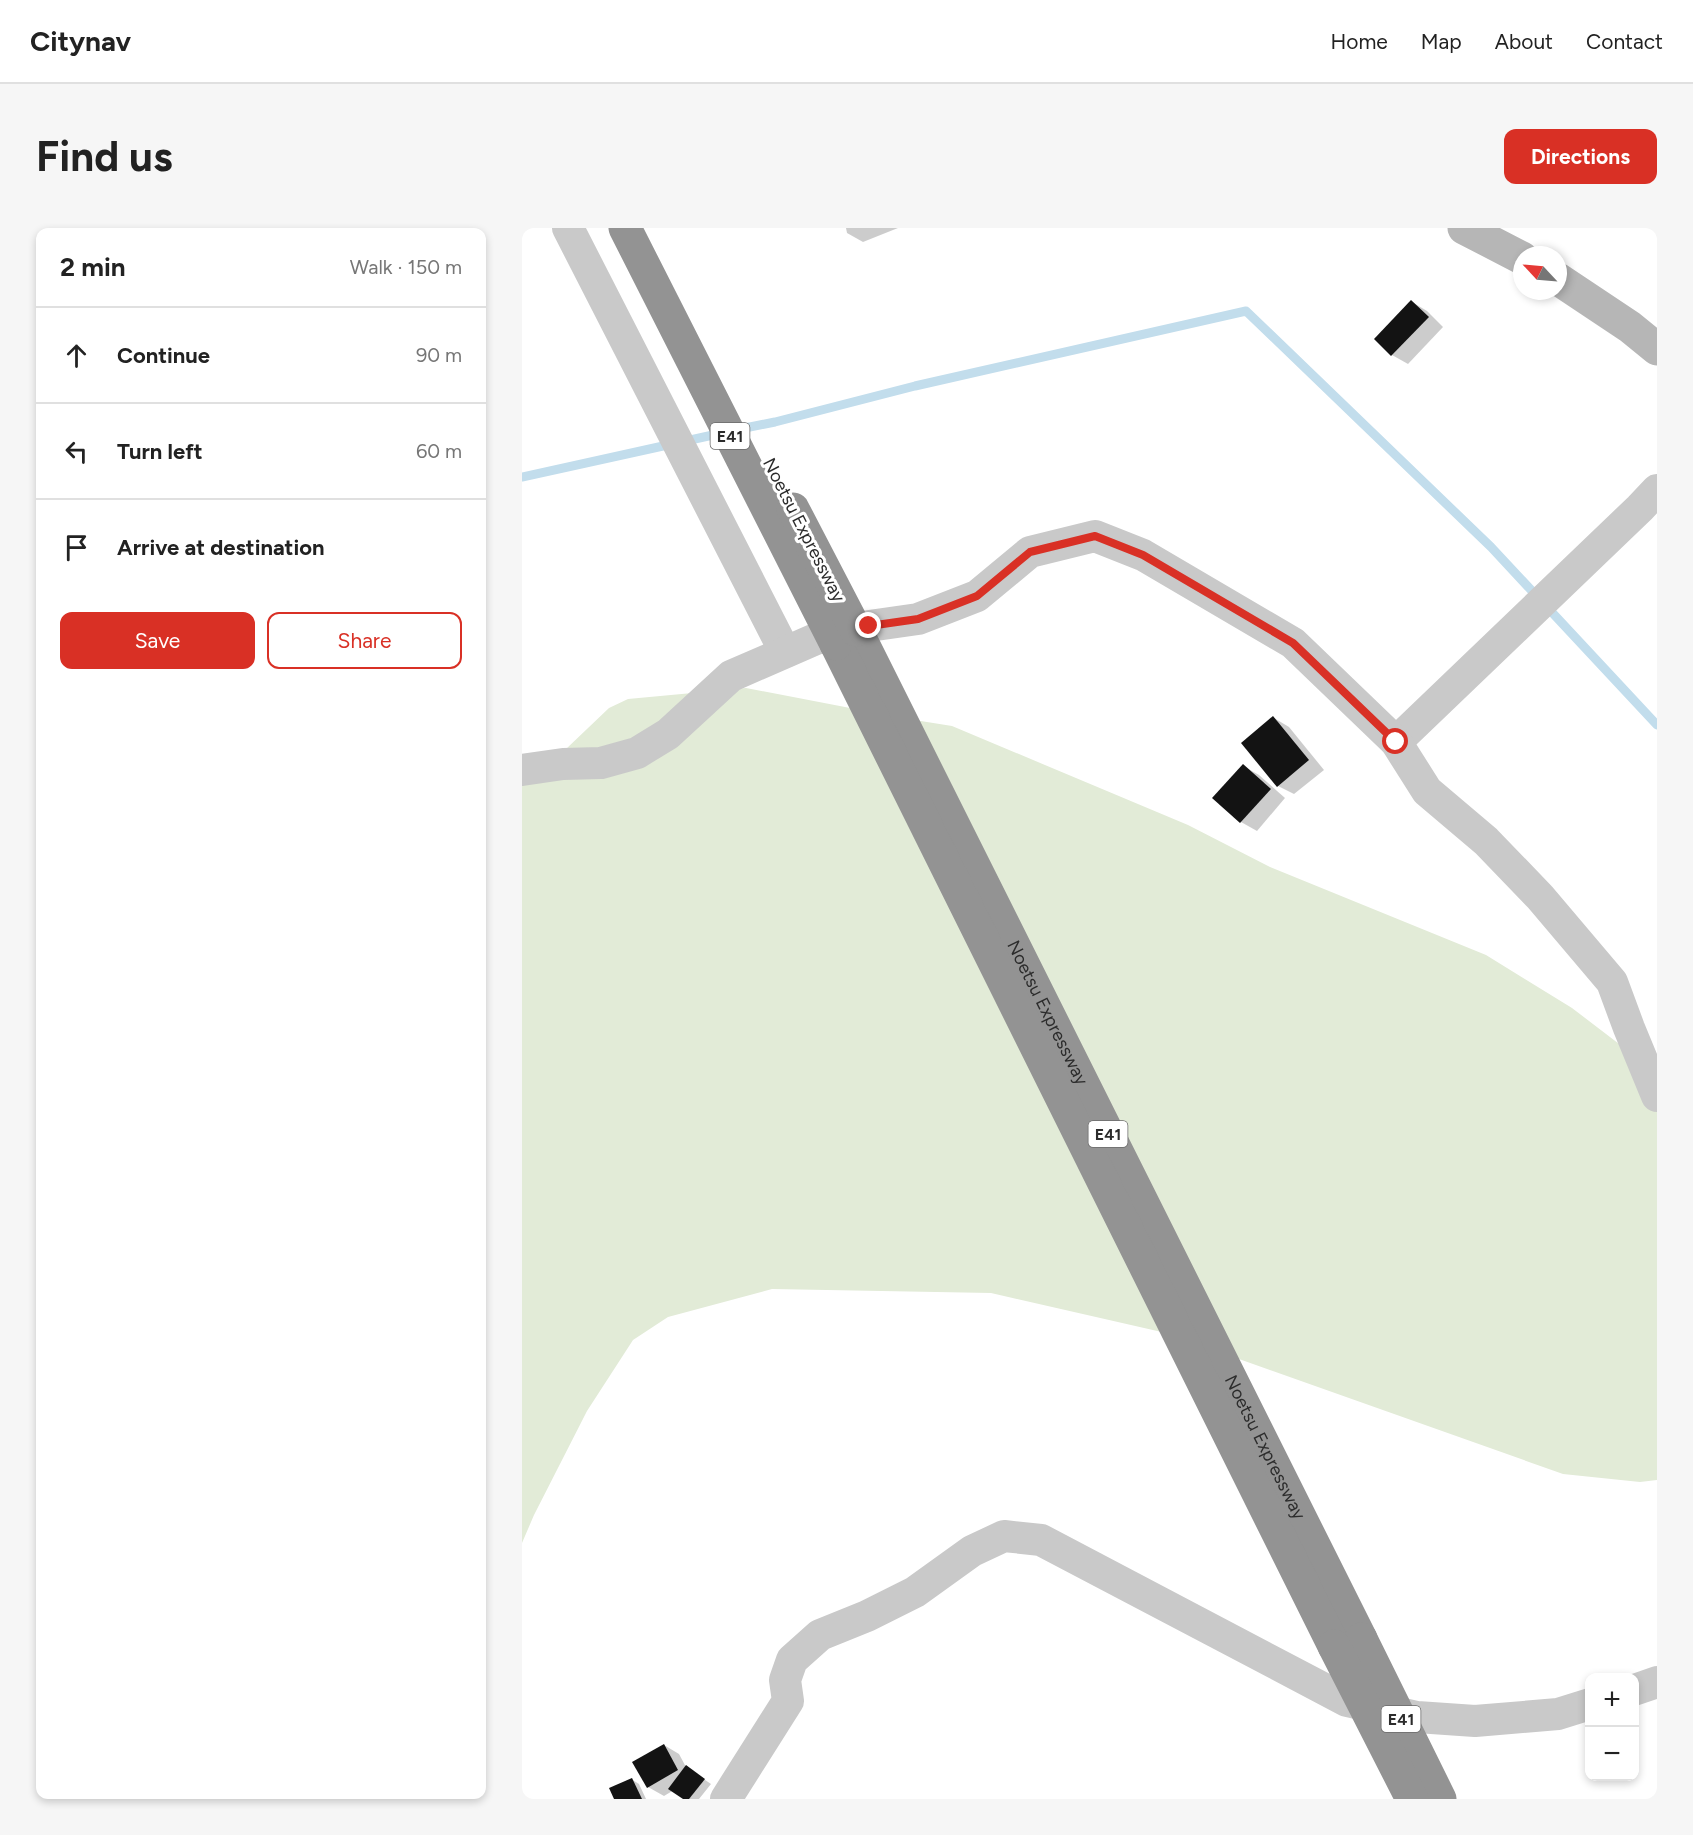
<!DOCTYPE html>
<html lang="en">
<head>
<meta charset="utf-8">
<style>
	:root { --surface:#fff; --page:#f6f6f6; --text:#222; --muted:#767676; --line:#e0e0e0; --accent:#d93025 }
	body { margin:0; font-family:Figtree,sans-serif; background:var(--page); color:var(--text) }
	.controls { position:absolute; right:18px; bottom:18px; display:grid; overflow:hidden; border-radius:12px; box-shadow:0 3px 9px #0003 }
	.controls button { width:54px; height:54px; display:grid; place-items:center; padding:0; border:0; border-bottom:2px solid var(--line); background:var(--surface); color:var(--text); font:30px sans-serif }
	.compass { position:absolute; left:991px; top:18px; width:54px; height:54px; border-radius:50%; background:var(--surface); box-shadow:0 3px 9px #0003; rotate:296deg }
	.stop { position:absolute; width:18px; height:18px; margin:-14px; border:4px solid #d93025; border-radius:50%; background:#fff }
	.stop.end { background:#d93025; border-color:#fff; box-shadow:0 2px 6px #0008 }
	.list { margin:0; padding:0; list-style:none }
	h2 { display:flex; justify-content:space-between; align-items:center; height:78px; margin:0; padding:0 24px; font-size:26px }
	h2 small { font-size:20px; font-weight:400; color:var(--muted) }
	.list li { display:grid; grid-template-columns:39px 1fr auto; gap:18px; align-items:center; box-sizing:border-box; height:96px; padding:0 24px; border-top:2px solid var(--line) }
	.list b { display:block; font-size:22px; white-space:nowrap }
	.list em { font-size:20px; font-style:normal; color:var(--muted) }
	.actions { display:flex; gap:12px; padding:18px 24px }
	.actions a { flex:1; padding:14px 0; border:2px solid var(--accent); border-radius:12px; text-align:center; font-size:21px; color:var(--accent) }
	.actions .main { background:var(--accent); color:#fff }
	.icon { flex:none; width:33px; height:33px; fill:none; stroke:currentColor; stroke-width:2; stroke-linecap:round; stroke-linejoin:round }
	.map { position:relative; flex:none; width:1135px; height:1571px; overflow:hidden; border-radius:12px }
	header { display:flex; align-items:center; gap:36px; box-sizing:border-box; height:84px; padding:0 30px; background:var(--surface); border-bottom:2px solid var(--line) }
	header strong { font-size:28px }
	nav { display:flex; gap:33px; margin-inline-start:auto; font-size:21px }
	.intro { display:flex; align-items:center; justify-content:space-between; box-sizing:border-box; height:144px; padding:0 36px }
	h1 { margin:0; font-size:42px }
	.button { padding:15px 27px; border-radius:12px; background:var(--accent); color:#fff; font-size:21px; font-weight:700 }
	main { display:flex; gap:36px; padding:0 36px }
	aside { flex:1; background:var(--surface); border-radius:12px; box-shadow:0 3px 9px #0003 }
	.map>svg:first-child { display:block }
	.green { fill:#e2ebd7 }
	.shadow { fill:#0003 }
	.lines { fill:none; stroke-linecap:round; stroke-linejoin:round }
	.stream { stroke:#c2ddec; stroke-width:9 }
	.building { fill:#131313 }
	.minor { stroke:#c9c9c9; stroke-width:32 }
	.secondary { stroke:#b6b6b6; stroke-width:33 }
	.motorway { stroke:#939393; stroke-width:33 }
	.motorway-bridge { stroke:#939393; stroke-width:33 }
	.route { stroke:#d93025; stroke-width:8 }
	.labels { text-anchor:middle; stroke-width:6; stroke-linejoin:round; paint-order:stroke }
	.shield { fill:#fff; stroke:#6b6b6b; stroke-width:1.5 }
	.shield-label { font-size:16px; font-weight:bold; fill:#2c2c2c }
	.street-label { font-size:18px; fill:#2c2c2c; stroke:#fff }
</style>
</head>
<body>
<header>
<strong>Citynav</strong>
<nav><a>Home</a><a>Map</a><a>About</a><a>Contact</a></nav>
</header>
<div class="intro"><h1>Find us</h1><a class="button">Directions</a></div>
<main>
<aside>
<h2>2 min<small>Walk · 150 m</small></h2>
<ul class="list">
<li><svg class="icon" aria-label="ahead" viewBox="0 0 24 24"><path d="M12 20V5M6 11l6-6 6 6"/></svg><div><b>Continue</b></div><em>90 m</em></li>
<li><svg class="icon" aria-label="left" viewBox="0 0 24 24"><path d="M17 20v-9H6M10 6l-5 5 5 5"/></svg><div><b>Turn left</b></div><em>60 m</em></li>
<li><svg class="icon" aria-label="arrive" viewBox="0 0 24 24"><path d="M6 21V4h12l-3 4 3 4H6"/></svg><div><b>Arrive at destination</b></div></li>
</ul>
<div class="actions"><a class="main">Save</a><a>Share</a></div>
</aside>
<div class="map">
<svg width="1135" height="1571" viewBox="0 0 1135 1571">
	<rect width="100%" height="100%" fill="#fff"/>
	<!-- green -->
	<path class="green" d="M224 460 380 490 430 498 666 597 748 639 964 727 1050 780 1105 822 1135 861V1252L1118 1254 1041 1246 644 1105 469 1065 250 1061 146 1089 111 1112 65 1183 12 1287 0 1315V551L44 521 87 480 106 471Z"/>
	<!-- shadow -->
	<g class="shadow">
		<path d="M324 0H376L341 14 325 5Z"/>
		<path d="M890 74 905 83 921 99 886 136 870 127Z"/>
		<path d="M752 490 767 499 802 542 772 566 756 558Z"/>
		<path d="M721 538 737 547 763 570 735 603 719 594 692 570Z"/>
		<path d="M142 1517 157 1526 164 1539 189 1556 177 1571H163L152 1562 142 1568 126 1559Z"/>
		<path d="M109 1551 117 1556 124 1571H93Z"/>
	</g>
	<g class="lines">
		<!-- stream -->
		<g class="stream">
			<path d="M213 202 253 194 393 158 724 83 969 319 1135 497"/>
			<path d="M0 249 200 205"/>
		</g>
	</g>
	<!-- building -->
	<g class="building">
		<path d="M889 72 907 89 869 128 852 111Z"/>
		<path d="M751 488 787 532 755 559 719 515Z"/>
		<path d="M721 536 749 561 718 595 690 570Z"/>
		<path d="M142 1516 156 1542 125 1560 110 1534Z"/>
		<path d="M164 1537 183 1551 167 1571H161L146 1561Z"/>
		<path d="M110 1550 120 1571H92L87 1560Z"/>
	</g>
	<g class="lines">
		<!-- minor -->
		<g class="minor">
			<path d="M46 0 263 424"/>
			<path d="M874 514 1118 280 1135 262"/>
			<path d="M0 542 41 536 79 535 115 525 146 506 209 448 296 410 347 398 396 391 455 368 508 324 573 308 621 327 771 415 874 514 905 563 964 613 1018 669 1090 754 1107 800 1135 868"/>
			<path d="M1112 1462 1135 1454"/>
			<path d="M204 1571 266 1473 263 1452 270 1432 298 1407 345 1388 393 1364 450 1323 482 1308 519 1312 825 1473 895 1489 953 1493 1036 1486 1068 1476"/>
		</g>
		<!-- secondary -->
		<g class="secondary">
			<path d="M942 0 1000 30"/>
			<path d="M1036 51 1108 99 1135 121"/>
		</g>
		<!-- motorway -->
		<g class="motorway">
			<path id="s1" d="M334 402 839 1411"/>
			<path d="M314 416 812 1418"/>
		</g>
		<!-- motorway-bridge -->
		<g class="motorway-bridge">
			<path d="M103 0 314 416"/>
			<path d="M271 281 334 402"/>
			<path d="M839 1411 918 1571"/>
			<path d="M812 1418 890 1571"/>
		</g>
	</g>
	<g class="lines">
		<!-- route -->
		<path class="route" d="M347 398 396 391 455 368 508 324 573 308 621 327 771 415 874 514"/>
	</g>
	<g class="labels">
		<!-- shield labels -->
		<g class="shield">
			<rect x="188.5" y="195" width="39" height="26" rx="4.5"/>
			<rect x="566.5" y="893" width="39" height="26" rx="4.5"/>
			<rect x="859.5" y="1478" width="39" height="26" rx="4.5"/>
		</g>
		<g class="shield-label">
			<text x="208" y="214">E41</text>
			<text x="586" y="912">E41</text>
			<text x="879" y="1497">E41</text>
		</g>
		<!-- street labels -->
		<g class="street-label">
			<text transform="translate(282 302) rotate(63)" y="6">Noetsu Expressway</text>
			<text dy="6" stroke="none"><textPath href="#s1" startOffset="428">Noetsu Expressway</textPath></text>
			<text dy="6" stroke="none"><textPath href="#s1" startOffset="914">Noetsu Expressway</textPath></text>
		</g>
	</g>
</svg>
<div class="controls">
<button>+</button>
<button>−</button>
</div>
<svg class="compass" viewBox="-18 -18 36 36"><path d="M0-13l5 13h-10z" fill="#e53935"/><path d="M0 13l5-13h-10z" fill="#767676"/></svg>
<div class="stop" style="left:874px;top:514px"></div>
<div class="stop end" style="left:347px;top:398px"></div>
</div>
</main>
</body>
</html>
